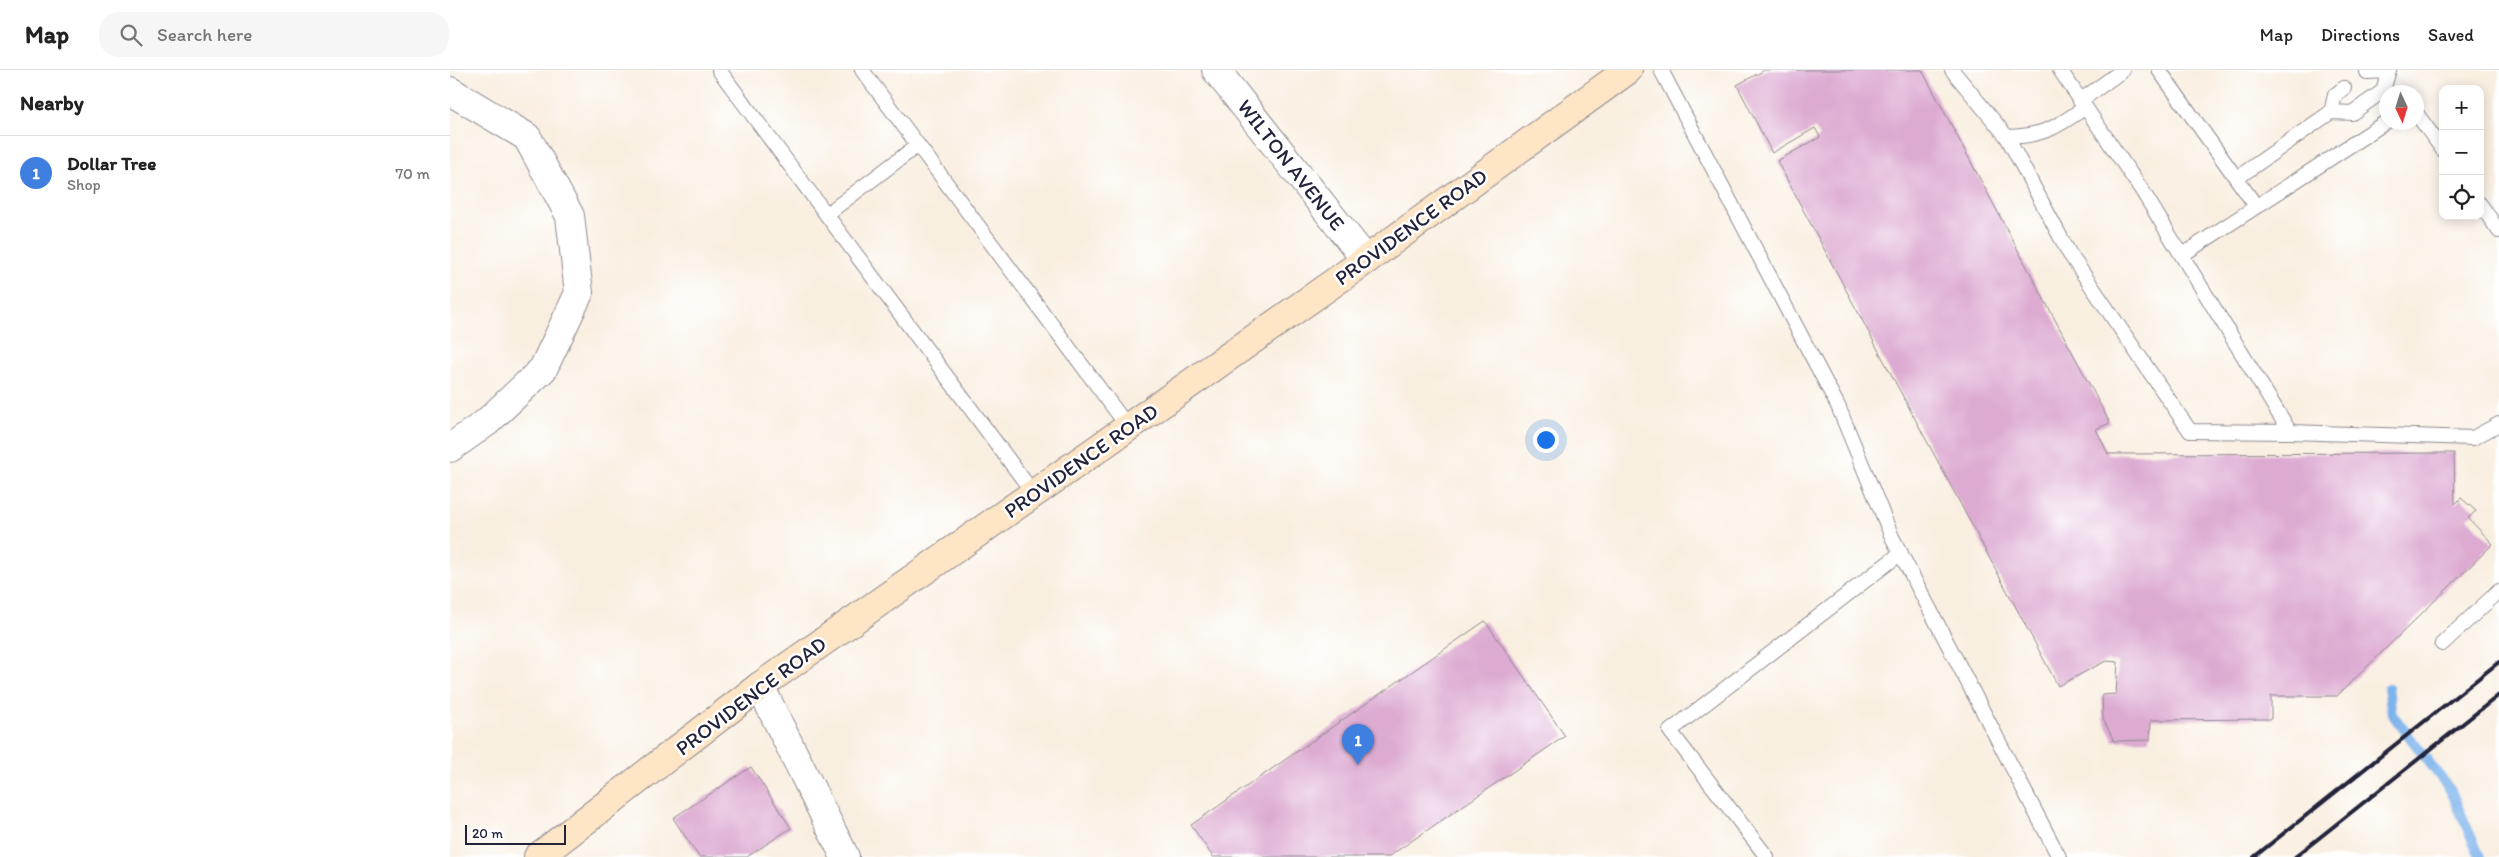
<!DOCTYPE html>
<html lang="en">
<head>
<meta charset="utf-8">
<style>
	:root { --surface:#fff; --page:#f6f6f6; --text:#222; --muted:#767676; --line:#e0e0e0; --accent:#1f6fb2 }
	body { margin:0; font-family:Itim,sans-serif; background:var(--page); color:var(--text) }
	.controls { position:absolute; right:15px; top:15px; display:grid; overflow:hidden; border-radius:10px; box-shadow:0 2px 12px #0003 }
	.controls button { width:45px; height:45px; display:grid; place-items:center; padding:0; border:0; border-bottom:1px solid var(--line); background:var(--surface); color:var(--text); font:25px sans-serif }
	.compass { position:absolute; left:1929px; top:15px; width:45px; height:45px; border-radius:50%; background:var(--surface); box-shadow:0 2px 12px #0003; rotate:176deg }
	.scale { position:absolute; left:15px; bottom:12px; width:101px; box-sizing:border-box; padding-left:5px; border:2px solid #22223b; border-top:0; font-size:14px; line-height:18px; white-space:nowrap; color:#22223b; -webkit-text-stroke:4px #fff; paint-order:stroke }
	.you { position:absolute; left:1095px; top:369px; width:18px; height:18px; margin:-12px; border:4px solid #fff; border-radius:50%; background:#1a73e8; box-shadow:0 0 0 8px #1a73e833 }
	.badge { display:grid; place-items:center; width:32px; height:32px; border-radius:50%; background:var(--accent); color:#fff; font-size:16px; font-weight:700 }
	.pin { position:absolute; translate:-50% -41px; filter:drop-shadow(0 1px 2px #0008) }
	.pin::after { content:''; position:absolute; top:26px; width:18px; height:15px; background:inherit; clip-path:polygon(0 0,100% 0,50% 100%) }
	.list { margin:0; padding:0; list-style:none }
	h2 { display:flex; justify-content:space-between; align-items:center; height:65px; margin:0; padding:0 20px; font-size:21px }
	h2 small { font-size:16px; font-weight:400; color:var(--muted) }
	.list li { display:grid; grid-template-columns:32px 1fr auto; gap:15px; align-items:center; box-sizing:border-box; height:75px; padding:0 20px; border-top:1px solid var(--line) }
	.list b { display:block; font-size:19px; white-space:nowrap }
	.list p { margin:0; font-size:16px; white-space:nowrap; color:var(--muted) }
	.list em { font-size:16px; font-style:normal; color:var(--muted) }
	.icon { flex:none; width:28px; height:28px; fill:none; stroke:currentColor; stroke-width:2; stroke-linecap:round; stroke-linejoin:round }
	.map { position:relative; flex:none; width:2049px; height:787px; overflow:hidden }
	header { display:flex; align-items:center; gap:30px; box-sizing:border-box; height:70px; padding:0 25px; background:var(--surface); border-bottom:1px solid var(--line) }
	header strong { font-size:24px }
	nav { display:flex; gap:28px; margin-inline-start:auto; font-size:18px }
	.search { width:350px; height:45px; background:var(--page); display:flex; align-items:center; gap:12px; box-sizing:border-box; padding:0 18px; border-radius:20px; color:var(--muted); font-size:19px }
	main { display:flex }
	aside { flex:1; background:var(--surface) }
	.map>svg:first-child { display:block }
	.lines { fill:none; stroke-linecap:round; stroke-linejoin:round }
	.stream { stroke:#7eb4ec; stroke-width:10 }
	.building { fill:#ddabd2 }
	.lane-casing { stroke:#8e888e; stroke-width:16 }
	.street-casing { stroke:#8e888e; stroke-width:30 }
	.secondary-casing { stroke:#8e888e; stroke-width:30 }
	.lane { stroke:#fff; stroke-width:14 }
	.street { stroke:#fff; stroke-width:28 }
	.secondary { stroke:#fde5c5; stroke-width:28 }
	.rail { stroke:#22223b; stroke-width:4 }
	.labels { text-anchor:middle; stroke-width:5; stroke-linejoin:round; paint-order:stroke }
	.street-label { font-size:21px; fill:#22223b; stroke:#fff }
</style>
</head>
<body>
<header>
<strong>Map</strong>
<div class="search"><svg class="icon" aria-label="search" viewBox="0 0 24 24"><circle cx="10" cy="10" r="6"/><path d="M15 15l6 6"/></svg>Search here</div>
<nav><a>Map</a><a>Directions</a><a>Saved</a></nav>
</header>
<main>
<aside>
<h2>Nearby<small></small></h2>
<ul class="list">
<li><span class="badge" style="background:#3f7fe0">1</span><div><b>Dollar Tree</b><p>Shop</p></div><em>70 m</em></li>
</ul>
</aside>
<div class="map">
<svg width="2049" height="787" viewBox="0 0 2049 787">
	<rect width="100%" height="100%" fill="#fff"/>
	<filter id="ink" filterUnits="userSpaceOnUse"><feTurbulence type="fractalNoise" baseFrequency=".02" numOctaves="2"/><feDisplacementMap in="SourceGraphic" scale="10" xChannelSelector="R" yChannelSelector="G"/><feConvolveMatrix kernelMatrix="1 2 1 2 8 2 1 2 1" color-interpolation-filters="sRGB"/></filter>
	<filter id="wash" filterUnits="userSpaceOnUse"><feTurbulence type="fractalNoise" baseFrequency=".0096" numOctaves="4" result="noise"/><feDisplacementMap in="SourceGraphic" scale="20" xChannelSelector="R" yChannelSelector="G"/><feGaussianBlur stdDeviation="1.12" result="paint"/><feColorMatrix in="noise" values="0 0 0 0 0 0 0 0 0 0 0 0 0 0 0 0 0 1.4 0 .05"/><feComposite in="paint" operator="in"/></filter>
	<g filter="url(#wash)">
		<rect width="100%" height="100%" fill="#f9efe1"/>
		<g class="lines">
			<!-- stream -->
			<path class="stream" d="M1938 618 1942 644 2001 721 2030 787"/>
		</g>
		<g id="blocks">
			<!-- building -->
			<g class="building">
				<path d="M1315 0H1472L1660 353 1646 359 1658 384 2004 383 2005 434 2011 428 2026 441 2018 448 2043 474 1887 626H1821V649L1701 650 1700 670 1664 671 1653 649 1652 625 1666 624 1668 592 1656 591 1608 616 1327 91 1370 67 1365 58 1322 83 1287 15Z"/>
				<path d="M1035 551 1115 666 938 787H763L741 755Z"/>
				<path d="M301 697 341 758 297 787H249L223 748Z"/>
			</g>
		</g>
	</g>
	<g filter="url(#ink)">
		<use href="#blocks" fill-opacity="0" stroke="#8e888e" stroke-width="1"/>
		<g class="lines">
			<defs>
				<g id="lane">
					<path d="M269 0 584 424"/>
					<path d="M412 0 678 357"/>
					<path d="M1211 0 1388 336 1442 467 1609 787"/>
					<path d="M1502 0 1557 67C1592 66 1606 58 1634 38"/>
					<path d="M1610 0 1693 122 1840 362 2023 368 2049 354"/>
					<path d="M1709 0 1806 136"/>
					<path d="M1917 2 1938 1"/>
					<path d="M1630 31 1673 0"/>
					<path d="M1881 42 1885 25 1894 18"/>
					<path d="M1966 43 1993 80"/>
					<path d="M1557 67 1619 183 1740 361 1840 362"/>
					<path d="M1787 108 1881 42 1902 43 1933 21 1939 0"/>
					<path d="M2030 134 2049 161"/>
					<path d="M377 144 468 75"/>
					<path d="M1732 185 1936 52"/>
					<path d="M1992 574 2049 521"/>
					<path d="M1317 787 1220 661 1451 483"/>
				</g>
				<g id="street">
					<path d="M766 0 916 190"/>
					<path d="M0 21 77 67 120 146 129 223 93 299 37 352 0 378"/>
					<path d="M310 616 395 787"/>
				</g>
				<path id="secondary" d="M88 787 310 616 916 190 1178 0"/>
			</defs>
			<!-- lane casing -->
			<use href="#lane" class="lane-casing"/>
			<!-- street casing -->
			<use href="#street" class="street-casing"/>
			<!-- secondary casing -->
			<use href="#secondary" class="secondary-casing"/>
			<!-- lane -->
			<use href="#lane" class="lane"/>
			<!-- street -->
			<use href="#street" class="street"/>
			<!-- secondary -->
			<use href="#secondary" class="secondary"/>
			<!-- rail -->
			<g class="rail">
				<path d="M1804 787 2049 592"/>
				<path d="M1845 787 2049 625"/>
			</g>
		</g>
	</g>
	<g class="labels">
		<!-- street labels -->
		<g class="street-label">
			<text transform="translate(841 95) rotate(52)" y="7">WILTON AVENUE</text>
			<text transform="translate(961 157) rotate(-36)" y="7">PROVIDENCE ROAD</text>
			<text transform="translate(631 391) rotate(-35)" y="7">PROVIDENCE ROAD</text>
			<text transform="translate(301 626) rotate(-37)" y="7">PROVIDENCE ROAD</text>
		</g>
	</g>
</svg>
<div class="controls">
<button>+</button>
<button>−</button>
<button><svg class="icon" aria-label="locate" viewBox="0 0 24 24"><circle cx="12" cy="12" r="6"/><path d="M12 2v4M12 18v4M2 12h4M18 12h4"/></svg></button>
</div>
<svg class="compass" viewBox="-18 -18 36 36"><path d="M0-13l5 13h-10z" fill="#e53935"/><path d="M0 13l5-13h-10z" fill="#767676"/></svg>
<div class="scale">20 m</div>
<div class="you"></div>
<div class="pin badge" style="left:908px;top:695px;background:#3f7fe0">1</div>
</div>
</main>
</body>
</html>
